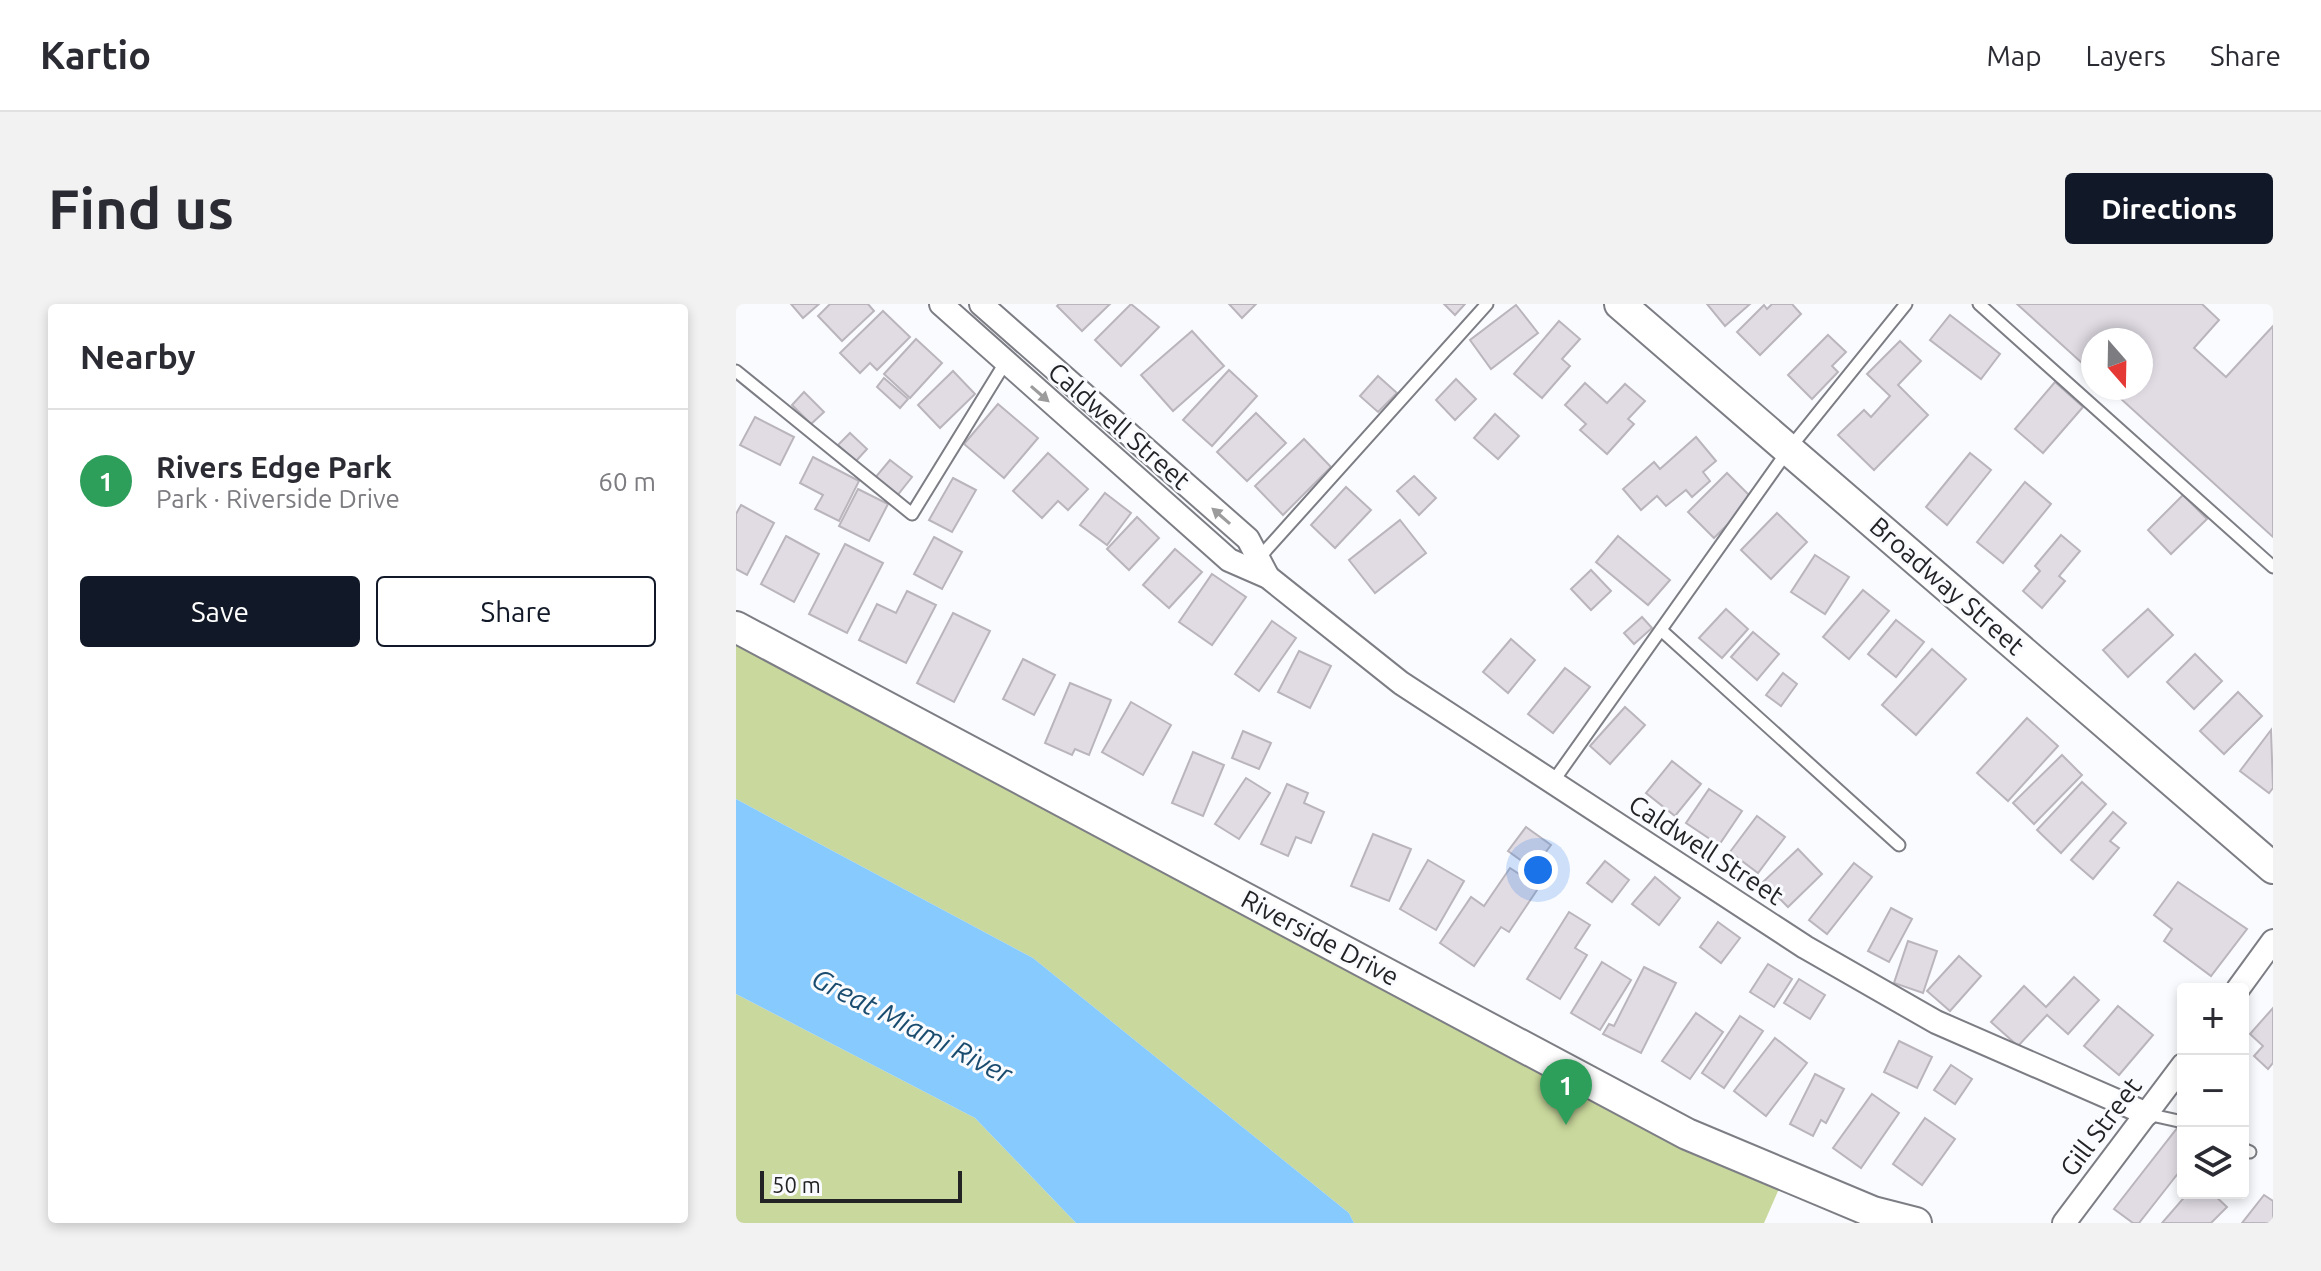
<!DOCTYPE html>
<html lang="en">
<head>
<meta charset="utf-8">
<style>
	:root { --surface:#fff; --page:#f2f2f3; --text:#2b2b33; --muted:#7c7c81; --line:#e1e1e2; --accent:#111827 }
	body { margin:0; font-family:Ubuntu,sans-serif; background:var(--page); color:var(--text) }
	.controls { position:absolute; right:24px; bottom:24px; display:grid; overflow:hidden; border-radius:8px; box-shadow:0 4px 12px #0003 }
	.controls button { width:72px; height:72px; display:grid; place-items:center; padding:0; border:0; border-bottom:2px solid var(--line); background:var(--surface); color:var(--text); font:40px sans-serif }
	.compass { position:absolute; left:1345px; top:24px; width:72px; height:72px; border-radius:50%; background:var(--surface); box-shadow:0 4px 12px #0003; rotate:160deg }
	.scale { position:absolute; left:24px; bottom:20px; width:202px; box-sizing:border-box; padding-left:8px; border:4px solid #232326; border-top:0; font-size:22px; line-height:28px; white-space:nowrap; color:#232326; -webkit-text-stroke:6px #fafbfe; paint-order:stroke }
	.you { position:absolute; left:802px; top:566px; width:28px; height:28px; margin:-20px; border:6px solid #fff; border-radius:50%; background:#1a73e8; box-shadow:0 0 0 12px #1a73e833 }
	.badge { display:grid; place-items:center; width:52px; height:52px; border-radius:50%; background:var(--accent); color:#fff; font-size:26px; font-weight:700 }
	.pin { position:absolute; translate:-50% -66px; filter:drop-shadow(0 2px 4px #0008) }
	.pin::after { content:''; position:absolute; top:42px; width:28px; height:24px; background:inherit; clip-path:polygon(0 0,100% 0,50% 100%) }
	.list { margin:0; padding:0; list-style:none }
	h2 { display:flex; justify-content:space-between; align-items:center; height:104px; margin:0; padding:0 32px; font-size:34px }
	h2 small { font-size:26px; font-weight:400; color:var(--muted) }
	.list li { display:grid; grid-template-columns:52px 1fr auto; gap:24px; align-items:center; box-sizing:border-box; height:144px; padding:0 32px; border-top:2px solid var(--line) }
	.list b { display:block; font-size:30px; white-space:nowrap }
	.list p { margin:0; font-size:26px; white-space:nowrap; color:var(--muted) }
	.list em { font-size:26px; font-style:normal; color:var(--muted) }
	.actions { display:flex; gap:16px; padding:24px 32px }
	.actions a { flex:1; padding:18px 0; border:2px solid var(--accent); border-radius:8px; text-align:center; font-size:28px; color:var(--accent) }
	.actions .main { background:var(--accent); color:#fff }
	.icon { flex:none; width:44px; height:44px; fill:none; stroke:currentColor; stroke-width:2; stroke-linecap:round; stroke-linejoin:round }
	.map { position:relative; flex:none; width:1537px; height:919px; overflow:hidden; border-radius:8px }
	header { display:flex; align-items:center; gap:48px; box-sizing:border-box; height:112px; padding:0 40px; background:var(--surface); border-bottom:2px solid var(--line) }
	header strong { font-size:38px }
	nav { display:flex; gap:44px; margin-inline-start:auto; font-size:28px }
	.intro { display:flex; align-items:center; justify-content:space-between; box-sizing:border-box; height:192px; padding:0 48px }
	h1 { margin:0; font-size:56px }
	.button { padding:20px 36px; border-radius:8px; background:var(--accent); color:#fff; font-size:28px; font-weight:700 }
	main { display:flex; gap:48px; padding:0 48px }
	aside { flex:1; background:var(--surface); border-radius:8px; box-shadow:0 4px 12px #0003 }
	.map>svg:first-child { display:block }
	.green { fill:#c9d89c }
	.water { fill:#86cafe }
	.building { fill:#e1dce4; stroke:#bab5bc; stroke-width:2 }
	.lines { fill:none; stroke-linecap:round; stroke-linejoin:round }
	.lane-casing { stroke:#7d7e85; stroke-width:15 }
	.street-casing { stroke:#7d7e85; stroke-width:26 }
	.secondary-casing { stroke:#7d7e85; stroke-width:34 }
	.lane { stroke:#fff; stroke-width:11 }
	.street { stroke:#fff; stroke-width:22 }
	.secondary { stroke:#fff; stroke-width:30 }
	.oneway { fill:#9c9c9d }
	.labels { text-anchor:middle; stroke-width:6; stroke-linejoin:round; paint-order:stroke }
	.street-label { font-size:26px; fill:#232326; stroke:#fafbfe }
	.water-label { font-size:28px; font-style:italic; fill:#1a4c6f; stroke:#fafbfe }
</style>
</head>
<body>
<header>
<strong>Kartio</strong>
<nav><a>Map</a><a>Layers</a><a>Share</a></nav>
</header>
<div class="intro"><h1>Find us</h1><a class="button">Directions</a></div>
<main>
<aside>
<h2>Nearby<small></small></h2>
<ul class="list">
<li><span class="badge" style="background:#2e9e5b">1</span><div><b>Rivers Edge Park</b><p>Park · Riverside Drive</p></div><em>60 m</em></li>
</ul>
<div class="actions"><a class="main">Save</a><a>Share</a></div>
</aside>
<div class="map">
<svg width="1537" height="919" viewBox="0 0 1537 919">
	<rect width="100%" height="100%" fill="#fafbfe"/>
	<!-- green -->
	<g class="green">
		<path d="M0 323 1049 871 1028 919H618L613 909 297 654 0 495Z"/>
		<path d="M0 690 239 814 340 919H0Z"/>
	</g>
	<!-- water -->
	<path class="water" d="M0 495 297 654 613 909 618 919H340L239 814 0 690Z"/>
	<!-- building -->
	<g class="building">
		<path d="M55 0H83L67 14Z"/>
		<path d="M94 0H132L138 7 106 37 82 12Z"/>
		<path d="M323 0H374L346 27 321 2Z"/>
		<path d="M395 0 423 23 385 62 359 36Z"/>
		<path d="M493 0H520L506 14Z"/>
		<path d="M708 0H729L719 11Z"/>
		<path d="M971 0H1014L989 22Z"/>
		<path d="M1036 0H1056L1065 10 1024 51 1001 28 1028 1 1031 5Z"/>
		<path d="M1281 0H1466L1483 16 1458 44 1490 73 1537 22V233L1373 84H1405V36H1357V69Z"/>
		<path d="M780 1 802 29 755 65 734 36Z"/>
		<path d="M147 7 174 33 141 66 134 59 124 69 104 49Z"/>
		<path d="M1214 11 1264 50 1245 75 1194 36Z"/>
		<path d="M823 17 844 35 826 55 834 62 806 94 778 70Z"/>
		<path d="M456 27 488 62 437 107 405 71Z"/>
		<path d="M1092 31 1110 48 1096 62 1102 68 1076 95 1052 71Z"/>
		<path d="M180 35 206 59 174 94 148 70Z"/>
		<path d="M1164 37 1185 57 1162 81 1192 111 1138 166 1102 131 1128 106 1135 113 1154 92 1131 70Z"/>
		<path d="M493 66 521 92 476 142 447 116Z"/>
		<path d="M217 67 239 90 204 124 182 101Z"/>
		<path d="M642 72 661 89 642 108 624 92Z"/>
		<path d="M148 74 172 95 164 104 141 83Z"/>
		<path d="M720 75 740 95 719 116 700 96Z"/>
		<path d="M1319 78 1347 103 1307 149 1279 125Z"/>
		<path d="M849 79 871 99 889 80 909 97 892 115 898 120 871 150 844 126 850 120 829 101Z"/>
		<path d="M68 88 88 108 75 120 56 101Z"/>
		<path d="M262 100 302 134 268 174 228 140Z"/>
		<path d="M520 109 550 139 511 177 481 148Z"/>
		<path d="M759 110 783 132 762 155 738 134Z"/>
		<path d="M19 113 58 133 44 161 4 141Z"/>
		<path d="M114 129 131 145 120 157 102 141Z"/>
		<path d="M960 133 980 157 967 168 974 177 956 193 950 186 930 202 921 192 905 206 887 185 918 158 924 165Z"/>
		<path d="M568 135 595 163 547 211 519 182Z"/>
		<path d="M312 149 352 185 332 206 322 197 306 214 277 187Z"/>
		<path d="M1234 149 1255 166 1211 221 1190 203Z"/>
		<path d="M77 153 123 177 103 217 79 205 87 191 64 179Z"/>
		<path d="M154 156 176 173 160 193 138 175Z"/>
		<path d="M991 169 1017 195 978 234 952 208Z"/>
		<path d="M678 172 700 194 683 211 661 187Z"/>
		<path d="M217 174 240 186 216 228 193 216Z"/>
		<path d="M1289 178 1315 200 1267 259 1241 238Z"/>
		<path d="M610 183 635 206 599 244 575 221Z"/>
		<path d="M122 185 152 200 133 237 103 222Z"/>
		<path d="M369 189 395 209 371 241 344 221Z"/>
		<path d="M1447 191 1471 215 1435 250 1412 226Z"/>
		<path d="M5 201 38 219 11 271 0 265V210Z"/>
		<path d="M1041 209 1071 238 1035 275 1005 246Z"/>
		<path d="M401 213 423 234 393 266 371 245Z"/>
		<path d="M664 216 690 249 639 289 613 256Z"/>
		<path d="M1325 231 1344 247 1323 272 1329 277 1306 304 1287 287 1304 267 1299 262Z"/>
		<path d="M50 232 83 250 58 298 25 280Z"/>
		<path d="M882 232 934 276 912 301 860 258Z"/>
		<path d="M198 233 226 248 206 285 178 270Z"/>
		<path d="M109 240 147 259 111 329 73 310Z"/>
		<path d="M439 245 466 268 433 304 407 281Z"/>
		<path d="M1079 251 1113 273 1089 310 1055 288Z"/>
		<path d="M855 266 875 287 855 306 835 285Z"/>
		<path d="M476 270 510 293 476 341 443 318Z"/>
		<path d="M1127 286 1153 307 1113 355 1087 333Z"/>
		<path d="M171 287 200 301 170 359 123 336 141 300 160 309Z"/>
		<path d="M990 305 1012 325 986 354 963 334Z"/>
		<path d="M1412 305 1437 331 1392 373 1367 346Z"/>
		<path d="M217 309 254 327 218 398 181 379Z"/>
		<path d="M906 313 916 324 898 340 888 329Z"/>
		<path d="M1160 316 1188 338 1160 373 1132 350Z"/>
		<path d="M536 317 560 334 523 387 499 370Z"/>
		<path d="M1017 328 1043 350 1021 376 995 353Z"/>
		<path d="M775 335 799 356 772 389 747 368Z"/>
		<path d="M1196 345 1230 375 1180 431 1146 401Z"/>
		<path d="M563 347 595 362 574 404 542 388Z"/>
		<path d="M1459 350 1486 377 1458 405 1431 378Z"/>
		<path d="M287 355 319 371 298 411 267 395Z"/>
		<path d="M829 364 854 383 817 429 792 410Z"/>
		<path d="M1047 369 1061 380 1045 402 1030 391Z"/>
		<path d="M334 379 375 396 353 451 339 445 336 451 309 439Z"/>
		<path d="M1502 388 1526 412 1488 450 1464 427Z"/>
		<path d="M395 398 435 421 407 471 366 448Z"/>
		<path d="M889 403 909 421 874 460 854 442Z"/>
		<path d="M1291 414 1322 442 1272 497 1241 469Z"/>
		<path d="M1535 426 1537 484 1533 489 1504 467Z"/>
		<path d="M507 427 535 439 523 465 496 454Z"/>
		<path d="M457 448 488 461 467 512 436 499Z"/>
		<path d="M1326 451 1346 471 1298 520 1277 499Z"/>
		<path d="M936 457 965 480 939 512 910 489Z"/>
		<path d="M510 474 534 489 503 535 479 520Z"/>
		<path d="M1346 478 1370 500 1325 549 1301 526Z"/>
		<path d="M551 480 572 489 568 499 588 508 575 539 560 533 552 552 525 540Z"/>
		<path d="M973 485 1006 507 983 541 950 519Z"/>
		<path d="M1377 508 1390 519 1374 537 1383 544 1357 575 1335 556Z"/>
		<path d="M1021 512 1049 533 1022 569 994 548Z"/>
		<path d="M790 523 815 541 797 565 772 547Z"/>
		<path d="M637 530 675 545 653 597 615 582Z"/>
		<path d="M1062 545 1086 570 1052 603 1027 578Z"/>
		<path d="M692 556 728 577 700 626 664 605Z"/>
		<path d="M869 557 893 576 876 598 851 579Z"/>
		<path d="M1118 559 1136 573 1091 630 1073 616Z"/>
		<path d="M774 564 803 583 773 628 765 623 738 662 704 639 735 593 748 602Z"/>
		<path d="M919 573 944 594 923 621 896 600Z"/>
		<path d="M1442 578 1511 625 1475 672 1428 637 1436 625 1418 611Z"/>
		<path d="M1155 604 1176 615 1153 658 1132 647Z"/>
		<path d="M833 608 854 621 839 644 851 651 824 695 791 675Z"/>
		<path d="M982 618 1004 634 985 659 964 643Z"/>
		<path d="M1172 637 1201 647 1187 689 1158 679Z"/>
		<path d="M1223 652 1245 672 1214 707 1191 687Z"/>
		<path d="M866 658 895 676 864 726 835 709Z"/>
		<path d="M1032 660 1056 675 1038 703 1014 688Z"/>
		<path d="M908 663 940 679 905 749 867 730 873 720 878 722Z"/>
		<path d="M1338 673 1363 696 1332 730 1311 711 1282 742 1255 718 1288 682 1310 703Z"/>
		<path d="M1063 675 1089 691 1074 715 1048 699Z"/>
		<path d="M1382 702 1417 731 1383 771 1348 742Z"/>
		<path d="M1537 704V759L1532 765 1518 752 1527 742 1514 730Z"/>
		<path d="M960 709 987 728 954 775 926 757Z"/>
		<path d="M1004 712 1027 727 988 784 966 769Z"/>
		<path d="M1039 734 1071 759 1030 812 998 787Z"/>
		<path d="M1163 737 1196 753 1181 784 1148 768Z"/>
		<path d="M1215 761 1236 775 1219 800 1198 786Z"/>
		<path d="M1079 770 1108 785 1090 819 1085 816 1077 832 1054 820Z"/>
		<path d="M1136 790 1163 809 1125 864 1097 844Z"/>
		<path d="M1189 814 1219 835 1186 881 1157 860Z"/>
		<path d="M1442 823 1447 827V863L1403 919H1397L1378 905Z"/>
		<path d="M1452 889H1476L1491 903 1475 919H1426Z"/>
		<path d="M1528 891 1537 897V919H1506Z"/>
	</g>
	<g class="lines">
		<defs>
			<g id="lane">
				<path d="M1243 0 1537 263"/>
				<path d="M0 67 176 210 269 59"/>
				<path d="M522 255 751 0"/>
				<path d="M925 326 1163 541"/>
				<path d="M816 479 1053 145 1170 0"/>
				<path d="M1411 810 1447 818"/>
				<path d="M1507 845 1514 848"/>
			</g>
			<g id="street">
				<path d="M205 0 493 256 532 273 665 379 1069 643 1200 718 1411 810"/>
				<path d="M245 0 512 235 532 273"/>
				<path d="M1502 685 1537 637"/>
				<path d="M1328 919 1447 761"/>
			</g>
			<g id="secondary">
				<path d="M884 0 1537 564"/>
				<path d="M0 323 951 830 1137 908 1180 919"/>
			</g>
		</defs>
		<!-- lane casing -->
		<use href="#lane" class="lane-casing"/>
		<!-- street casing -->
		<use href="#street" class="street-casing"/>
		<!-- secondary casing -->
		<use href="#secondary" class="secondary-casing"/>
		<!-- lane -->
		<use href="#lane" class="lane"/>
		<!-- street -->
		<use href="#street" class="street"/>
		<!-- secondary -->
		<use href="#secondary" class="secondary"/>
	</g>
	<!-- one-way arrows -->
	<defs><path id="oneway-solid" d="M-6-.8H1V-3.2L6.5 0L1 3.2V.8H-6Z" transform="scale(2)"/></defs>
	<g class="oneway">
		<use href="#oneway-solid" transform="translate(304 90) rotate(41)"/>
		<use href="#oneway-solid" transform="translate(485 212) rotate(-139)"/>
	</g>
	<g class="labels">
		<!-- street labels -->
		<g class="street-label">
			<text transform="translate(383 122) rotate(41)" y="9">Caldwell Street</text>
			<text transform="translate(1211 282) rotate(41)" y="9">Broadway Street</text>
			<text transform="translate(970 546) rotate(33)" y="9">Caldwell Street</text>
			<text transform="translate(584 634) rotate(28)" y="9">Riverside Drive</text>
			<text transform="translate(1365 823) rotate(-53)" y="9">Gill Street</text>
		</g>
		<!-- water labels -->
		<g class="water-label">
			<text transform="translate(176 722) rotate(27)" y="10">Great Miami River</text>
		</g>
	</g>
</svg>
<div class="controls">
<button>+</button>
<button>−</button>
<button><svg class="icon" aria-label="layers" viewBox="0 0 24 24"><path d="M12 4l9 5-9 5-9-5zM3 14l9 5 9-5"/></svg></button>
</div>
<svg class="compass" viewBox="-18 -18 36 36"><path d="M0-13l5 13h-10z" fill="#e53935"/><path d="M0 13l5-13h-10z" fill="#7c7c81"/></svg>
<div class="scale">50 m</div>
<div class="you"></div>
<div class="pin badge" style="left:830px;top:821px;background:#2e9e5b">1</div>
</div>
</main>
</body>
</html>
